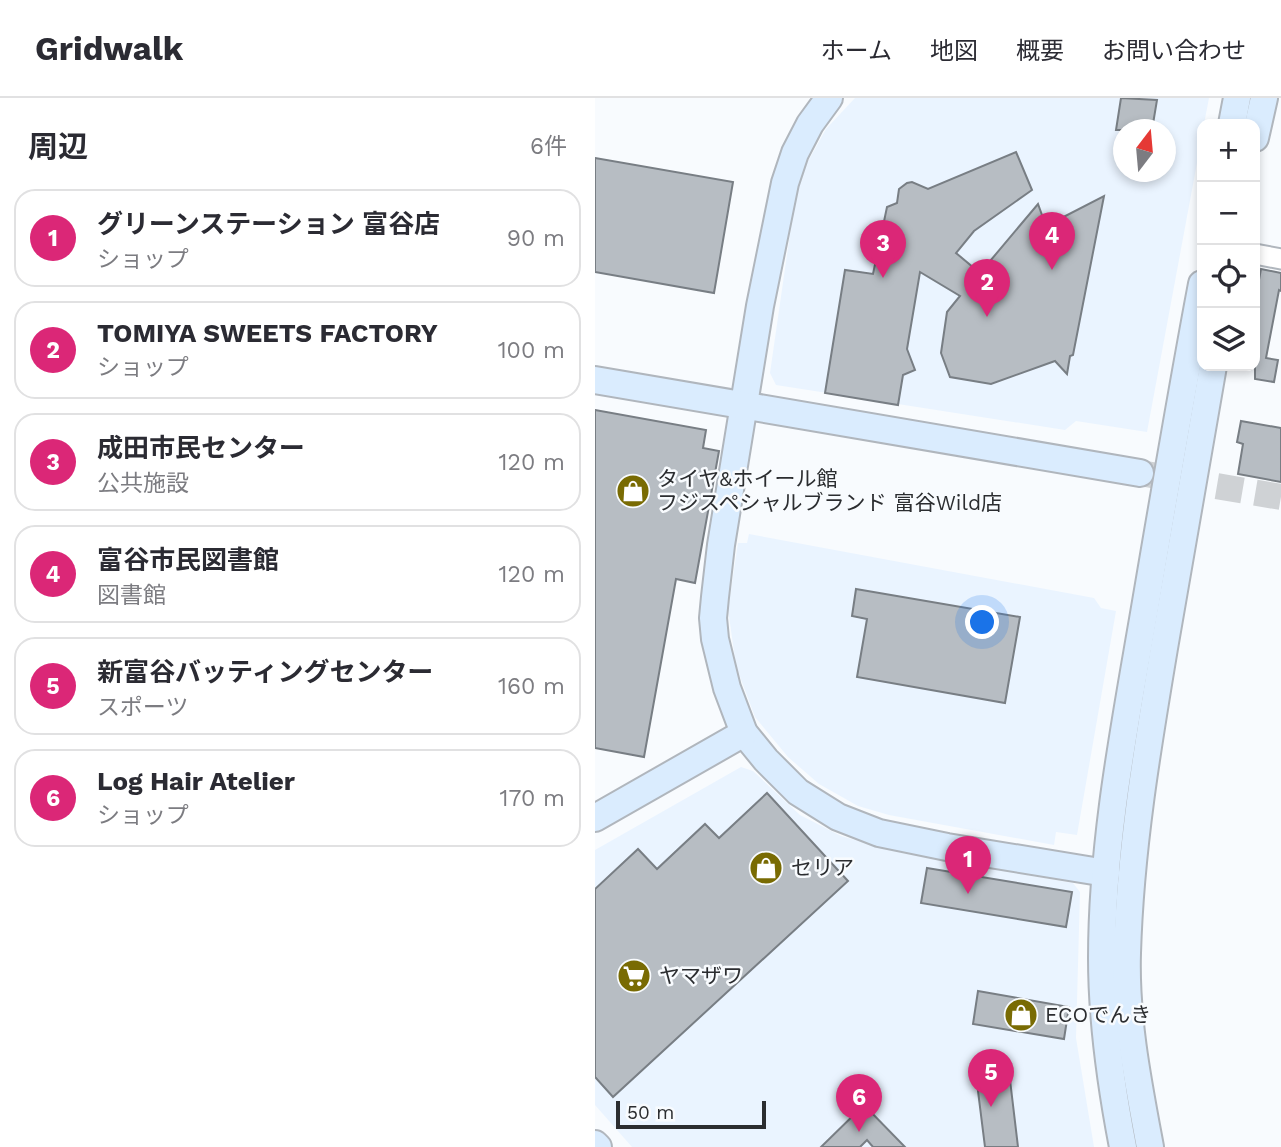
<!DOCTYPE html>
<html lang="ja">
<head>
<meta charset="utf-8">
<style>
	:root { --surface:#fff; --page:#f7f7f7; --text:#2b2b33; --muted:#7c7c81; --line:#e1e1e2; --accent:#db2777 }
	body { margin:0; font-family:"Work Sans","Noto Sans JP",sans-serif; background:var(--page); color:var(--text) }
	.controls { position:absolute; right:21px; top:21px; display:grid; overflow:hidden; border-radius:14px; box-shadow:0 4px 10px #0003 }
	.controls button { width:63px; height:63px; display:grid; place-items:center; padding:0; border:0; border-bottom:2px solid var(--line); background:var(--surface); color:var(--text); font:35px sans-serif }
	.compass { position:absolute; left:518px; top:21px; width:63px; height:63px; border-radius:50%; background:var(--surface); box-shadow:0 4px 10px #0003; rotate:16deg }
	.scale { position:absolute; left:21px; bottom:18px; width:150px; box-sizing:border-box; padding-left:7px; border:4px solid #2b2d30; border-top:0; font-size:19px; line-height:24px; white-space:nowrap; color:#2b2d30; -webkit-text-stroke:5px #f8fbfe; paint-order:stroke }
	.you { position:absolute; left:388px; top:525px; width:24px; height:24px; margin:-18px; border:5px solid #fff; border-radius:50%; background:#1a73e8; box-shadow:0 0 0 10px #1a73e833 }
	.badge { display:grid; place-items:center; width:46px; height:46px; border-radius:50%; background:var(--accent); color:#fff; font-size:23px; font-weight:700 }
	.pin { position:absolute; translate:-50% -58px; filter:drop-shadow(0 2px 4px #0008) }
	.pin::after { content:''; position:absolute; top:37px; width:24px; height:21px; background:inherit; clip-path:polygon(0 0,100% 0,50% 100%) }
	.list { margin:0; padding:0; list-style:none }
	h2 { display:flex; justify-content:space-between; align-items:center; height:91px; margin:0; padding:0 28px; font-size:30px }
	h2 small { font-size:23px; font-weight:400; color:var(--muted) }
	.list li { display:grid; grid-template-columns:46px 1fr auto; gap:21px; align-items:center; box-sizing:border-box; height:98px; margin:0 14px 14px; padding:0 14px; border:2px solid var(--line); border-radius:21px }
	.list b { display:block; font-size:26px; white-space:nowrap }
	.list p { margin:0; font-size:23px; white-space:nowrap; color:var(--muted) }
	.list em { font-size:23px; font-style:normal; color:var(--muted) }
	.icon { flex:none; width:38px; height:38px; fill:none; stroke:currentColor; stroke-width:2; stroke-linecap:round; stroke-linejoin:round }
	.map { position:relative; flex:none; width:686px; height:1049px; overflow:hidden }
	header { display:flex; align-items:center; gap:42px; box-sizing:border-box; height:98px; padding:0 35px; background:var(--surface); border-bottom:2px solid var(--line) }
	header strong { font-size:33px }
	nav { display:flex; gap:38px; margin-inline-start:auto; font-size:24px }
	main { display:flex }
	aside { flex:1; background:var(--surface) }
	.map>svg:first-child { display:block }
	.built { fill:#eaf4ff; fill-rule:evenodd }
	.building { fill:#b7bdc3; stroke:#787e84; stroke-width:2 }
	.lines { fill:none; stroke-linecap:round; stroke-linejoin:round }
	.secondary-tunnel { stroke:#cfd2d5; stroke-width:26; stroke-dasharray:26 13; stroke-linecap:butt }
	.street-casing { stroke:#b0b6bd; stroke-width:23 }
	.secondary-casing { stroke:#b0b6bd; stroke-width:30 }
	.street { stroke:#fff; stroke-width:19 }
	.secondary { stroke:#daecfe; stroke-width:26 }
	.labels { text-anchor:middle; stroke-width:5; stroke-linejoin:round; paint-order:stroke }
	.poi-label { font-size:21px; fill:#2b2d30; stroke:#f8fbfe; text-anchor:start }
</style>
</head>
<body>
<header>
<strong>Gridwalk</strong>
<nav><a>ホーム</a><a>地図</a><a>概要</a><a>お問い合わせ</a></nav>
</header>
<main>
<aside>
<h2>周辺<small>6件</small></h2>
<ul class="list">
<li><span class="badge">1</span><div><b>グリーンステーション 富谷店</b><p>ショップ</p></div><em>90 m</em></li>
<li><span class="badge">2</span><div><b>TOMIYA SWEETS FACTORY</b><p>ショップ</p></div><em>100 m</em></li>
<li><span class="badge">3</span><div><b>成田市民センター</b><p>公共施設</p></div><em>120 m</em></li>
<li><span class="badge">4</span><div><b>富谷市民図書館</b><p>図書館</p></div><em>120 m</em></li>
<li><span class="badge">5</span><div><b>新富谷バッティングセンター</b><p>スポーツ</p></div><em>160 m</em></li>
<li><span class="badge">6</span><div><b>Log Hair Atelier</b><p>ショップ</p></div><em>170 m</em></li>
</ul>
</aside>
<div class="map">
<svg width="686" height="1049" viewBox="0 0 686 1049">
	<rect width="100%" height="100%" fill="#f8fbfe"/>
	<!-- built -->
	<g class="built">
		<path d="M260 0H614L609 26H607V38L552 334 481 323 470 332 181 287 175 275 199 108 206 76 231 31ZM528 32H570V74H528Z"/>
		<path d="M154 436 499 500 506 510 521 513 482 737 461 734 459 747 294 717 263 708 224 686 193 659 160 619 141 568 133 511 143 445H152Z"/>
		<path d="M146 669 158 673 205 717 246 738 307 755 478 785 485 794 481 940 499 1049H37L0 1007V752Z"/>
	</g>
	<!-- building -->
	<g class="building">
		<path d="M526 0 562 2 557 32H521Z"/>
		<path d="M421 54 437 92 379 133 361 155 385 175 443 106 451 128 509 98 478 257 475 258 472 276 460 263 396 286 355 279 346 255 352 214 365 198 325 174 312 251 320 272 308 277 303 307 230 295 250 172 278 176 292 109 302 105 304 91 312 85 317 84 333 91Z"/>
		<path d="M0 60 138 84 119 195 0 174Z"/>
		<path d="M666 171 686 175V193L684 192 671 260 683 262 679 284 660 281V203Z"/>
		<path d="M0 312 111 332 108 350 124 353 100 485 81 481 49 659 0 650Z"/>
		<path d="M646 323 686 330V384L643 376 648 346 642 344Z"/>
		<path d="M261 491 425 519 410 605 262 579 272 521 257 518Z"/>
		<path d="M172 695 253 783 18 999 0 979V791L43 751 62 771 110 726 124 740Z"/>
		<path d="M332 770 477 794 471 829 326 805Z"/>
		<path d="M383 893 474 909 469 941 378 926Z"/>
		<path d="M413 965 423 1049H390L380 969Z"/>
		<path d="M269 1007 310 1049H278L272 1042 265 1049H226Z"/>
	</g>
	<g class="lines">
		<!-- secondary-tunnel -->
		<path class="secondary-tunnel" d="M545 375 686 399"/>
		<defs>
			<path id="street" d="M660 156 686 161"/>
			<g id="secondary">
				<path d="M234 0 215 26 200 55 190 85 165 208 126 447 120 499 118 520 120 541 132 590 149 635 171 662 203 694 243 719 284 735 352 749 511 775"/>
				<path d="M637 26 642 0"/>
				<path d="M660 40 669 0"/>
				<path d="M0 282 545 375"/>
				<path d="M0 720 149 635"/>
				<path d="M0 1046 3 1049"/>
				<path d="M528 1049C516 987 507 924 507 860 507 740 531 622 551 504 569 398 587 292 607 186"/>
				<path d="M555 1049C543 985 530 920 532 855 535 752 552 651 569 550 585 456 602 362 618 268"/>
			</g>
		</defs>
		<!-- street casing -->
		<use href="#street" class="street-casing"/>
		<!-- secondary casing -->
		<use href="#secondary" class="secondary-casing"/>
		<!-- street -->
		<use href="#street" class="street"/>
		<!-- secondary -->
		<use href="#secondary" class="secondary"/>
	</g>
	<!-- icons -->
	<defs>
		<symbol id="shop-disc" viewBox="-11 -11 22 22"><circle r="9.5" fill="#796b03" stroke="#f8fbfe"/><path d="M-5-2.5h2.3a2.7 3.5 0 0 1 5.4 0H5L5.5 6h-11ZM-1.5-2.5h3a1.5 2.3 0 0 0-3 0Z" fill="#fff"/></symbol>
		<symbol id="supermarket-disc" viewBox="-11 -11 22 22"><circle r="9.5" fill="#796b03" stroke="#f8fbfe"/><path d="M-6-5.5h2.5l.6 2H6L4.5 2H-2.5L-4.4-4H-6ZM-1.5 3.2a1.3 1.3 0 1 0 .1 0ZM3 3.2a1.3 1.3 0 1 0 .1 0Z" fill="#fff"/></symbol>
	</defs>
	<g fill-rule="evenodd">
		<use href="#shop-disc" x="19" y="374" width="38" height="38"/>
		<use href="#shop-disc" x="152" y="751" width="38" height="38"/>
		<use href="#supermarket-disc" x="20" y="859" width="38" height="38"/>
		<use href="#shop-disc" x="407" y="898" width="38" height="38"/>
	</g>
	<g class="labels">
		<!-- poi labels -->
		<g class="poi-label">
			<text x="62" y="388">タイヤ&amp;ホイール館<tspan x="62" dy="24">フジスペシャルブランド 富谷Wild店</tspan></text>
			<text x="196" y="777">セリア</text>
			<text x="64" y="885">ヤマザワ</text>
			<text x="450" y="924">ECOでんき</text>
		</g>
	</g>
</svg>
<div class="controls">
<button>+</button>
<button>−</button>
<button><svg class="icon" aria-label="locate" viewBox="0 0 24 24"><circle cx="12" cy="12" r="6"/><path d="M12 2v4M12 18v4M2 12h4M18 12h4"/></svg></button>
<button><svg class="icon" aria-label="layers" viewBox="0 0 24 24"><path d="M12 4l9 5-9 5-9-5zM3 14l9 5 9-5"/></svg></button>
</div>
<svg class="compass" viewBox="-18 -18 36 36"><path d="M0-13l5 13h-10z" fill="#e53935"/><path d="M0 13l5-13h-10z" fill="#7c7c81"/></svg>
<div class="scale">50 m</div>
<div class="you"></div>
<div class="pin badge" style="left:373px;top:796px">1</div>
<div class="pin badge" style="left:392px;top:219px">2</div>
<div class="pin badge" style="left:288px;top:180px">3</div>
<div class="pin badge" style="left:457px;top:172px">4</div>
<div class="pin badge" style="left:396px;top:1009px">5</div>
<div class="pin badge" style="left:264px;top:1034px">6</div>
</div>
</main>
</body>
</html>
